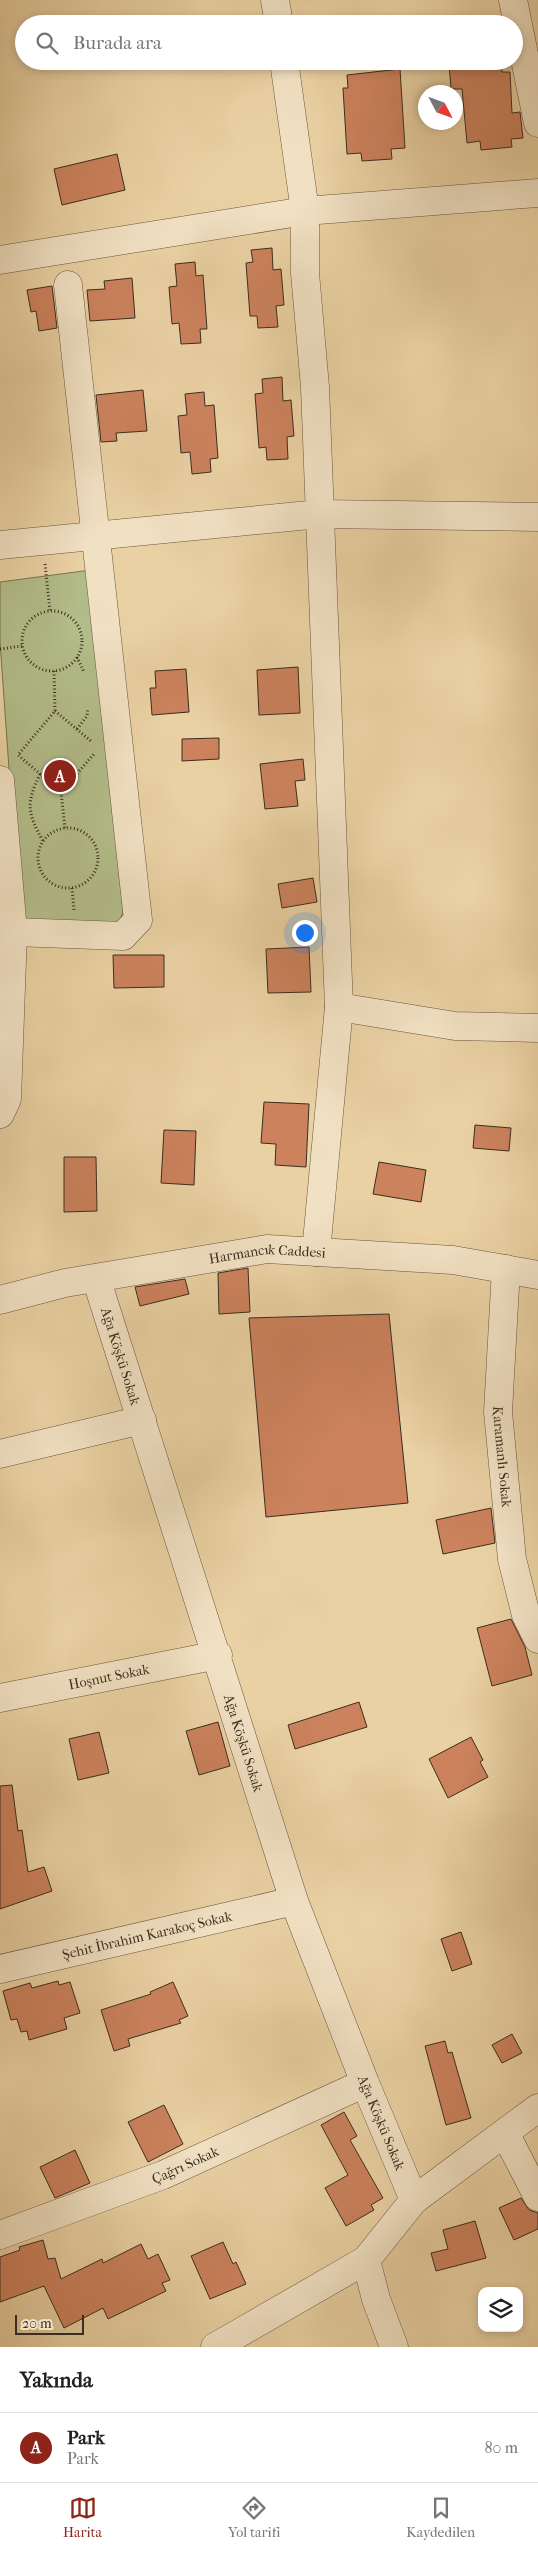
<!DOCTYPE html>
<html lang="tr">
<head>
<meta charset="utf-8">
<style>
	:root { --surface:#fff; --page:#f2f2f2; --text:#202124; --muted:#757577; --line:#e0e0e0; --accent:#8f2418 }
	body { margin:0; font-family:"IM FELL French Canon",serif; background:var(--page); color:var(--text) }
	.controls { position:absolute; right:15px; bottom:15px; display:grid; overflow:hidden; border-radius:10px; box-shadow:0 2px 8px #0003 }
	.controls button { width:45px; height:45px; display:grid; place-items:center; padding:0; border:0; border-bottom:1px solid var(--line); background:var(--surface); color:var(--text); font:25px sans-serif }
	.compass { position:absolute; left:418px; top:85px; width:45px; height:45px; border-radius:50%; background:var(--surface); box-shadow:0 2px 8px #0003; rotate:131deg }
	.scale { position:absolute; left:15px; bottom:12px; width:69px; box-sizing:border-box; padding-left:5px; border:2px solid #3b2d1f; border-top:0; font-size:14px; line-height:18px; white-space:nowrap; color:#3b2d1f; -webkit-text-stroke:4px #f1e1c3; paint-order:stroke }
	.you { position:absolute; left:304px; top:932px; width:18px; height:18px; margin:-12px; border:4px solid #fff; border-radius:50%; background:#1a73e8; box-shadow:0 0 0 8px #1a73e833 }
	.badge { display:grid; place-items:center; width:32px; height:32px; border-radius:50%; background:var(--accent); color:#fff; font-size:16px; font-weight:700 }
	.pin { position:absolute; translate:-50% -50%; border:2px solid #fff; box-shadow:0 1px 5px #0006 }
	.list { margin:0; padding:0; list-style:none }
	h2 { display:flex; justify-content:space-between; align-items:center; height:65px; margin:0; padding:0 20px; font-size:21px }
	h2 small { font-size:16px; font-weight:400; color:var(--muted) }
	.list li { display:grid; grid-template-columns:32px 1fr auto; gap:15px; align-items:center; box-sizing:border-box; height:70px; padding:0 20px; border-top:1px solid var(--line) }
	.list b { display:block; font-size:19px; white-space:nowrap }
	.list p { margin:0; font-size:16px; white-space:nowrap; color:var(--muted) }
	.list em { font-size:16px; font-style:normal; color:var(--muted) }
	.icon { flex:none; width:28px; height:28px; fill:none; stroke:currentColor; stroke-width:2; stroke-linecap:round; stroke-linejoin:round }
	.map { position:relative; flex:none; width:538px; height:2347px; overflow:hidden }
	.search { position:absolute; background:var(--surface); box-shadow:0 2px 8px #0003; left:15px; right:15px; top:15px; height:55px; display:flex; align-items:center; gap:12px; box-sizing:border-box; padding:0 18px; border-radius:28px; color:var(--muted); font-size:19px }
	.sheet { height:135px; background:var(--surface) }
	nav { display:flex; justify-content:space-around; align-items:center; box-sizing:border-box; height:70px; border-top:1px solid var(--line); background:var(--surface); font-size:14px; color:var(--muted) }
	nav a { display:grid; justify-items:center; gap:2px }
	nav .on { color:var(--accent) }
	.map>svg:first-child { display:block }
	.green { fill:#b2bd89; stroke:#767554 }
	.building { fill:#cb825d; stroke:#3b2d1f }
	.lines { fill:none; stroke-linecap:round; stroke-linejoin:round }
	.minor-casing { stroke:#675640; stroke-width:29 }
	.path { stroke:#3b2d1f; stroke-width:3; stroke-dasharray:1 2.5; stroke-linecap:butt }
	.minor { stroke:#f1e1c3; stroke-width:28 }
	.labels { text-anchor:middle; stroke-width:5; stroke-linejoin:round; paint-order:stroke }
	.street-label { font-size:14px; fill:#3b2d1f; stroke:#f1e1c3 }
</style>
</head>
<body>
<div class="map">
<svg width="538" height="2347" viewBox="0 0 538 2347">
	<rect width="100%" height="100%" fill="#ead1a3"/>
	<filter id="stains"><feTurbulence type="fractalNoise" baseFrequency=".004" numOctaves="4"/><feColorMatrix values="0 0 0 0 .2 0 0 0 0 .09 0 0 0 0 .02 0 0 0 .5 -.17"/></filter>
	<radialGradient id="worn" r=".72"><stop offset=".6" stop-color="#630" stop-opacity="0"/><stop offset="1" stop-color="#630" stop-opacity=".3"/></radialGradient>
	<!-- green -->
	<path class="green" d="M91 570 123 912 118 925H31L19 909 0 642V582Z"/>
	<!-- building -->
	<g class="building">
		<path d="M486 61H501L502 72H510L512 113 520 112 523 138 511 139 512 147 481 150 480 141 467 143 462 89H451L449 64Z"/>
		<path d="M400 69 405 148 391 149 392 159 362 161 361 153 347 154 343 88H348L347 75Z"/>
		<path d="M117 154 125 190 62 205 54 169Z"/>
		<path d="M272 248 273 270 281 269 284 305 276 306 278 327 258 328 257 316H250L246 263 253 262 251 250Z"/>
		<path d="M195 262 196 276 203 275 207 329H200L201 343 181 344 179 323 172 324 169 287 177 286 175 264Z"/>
		<path d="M132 278 135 318 90 321 87 290 105 289 104 281Z"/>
		<path d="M52 286 57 328 39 331 36 311 31 312 27 290Z"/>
		<path d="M282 377 283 401 291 400 294 436 287 437 288 459 267 460 266 447 259 448 255 394 263 393 262 379Z"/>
		<path d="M143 390 147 431 116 433 117 441 101 442 96 395Z"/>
		<path d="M204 392 205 406 214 405 218 458 210 459 211 472 192 474 190 452 181 453 178 416 187 415 185 394Z"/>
		<path d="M298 667 300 713 259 715 257 670Z"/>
		<path d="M186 669 189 712 152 715 150 688H156L155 671Z"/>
		<path d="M219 738V759L182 761V739Z"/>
		<path d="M303 759 305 780 295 781 298 806 265 809 260 764Z"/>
		<path d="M313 878 317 902 282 908 278 884Z"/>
		<path d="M309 947 311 992 268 993 266 949Z"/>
		<path d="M113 955H164V987L114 988Z"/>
		<path d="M264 1102 309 1104 306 1167 275 1165 276 1144 261 1143Z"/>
		<path d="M475 1125 511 1128 509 1151 473 1148Z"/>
		<path d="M164 1130 196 1131 194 1185 161 1183Z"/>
		<path d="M64 1157H96L97 1211 64 1212Z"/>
		<path d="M379 1162 426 1170 421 1202 373 1194Z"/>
		<path d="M248 1268 250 1312 219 1314 218 1273Z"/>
		<path d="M185 1279 189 1294 140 1306 135 1287Z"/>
		<path d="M389 1314 408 1503 266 1517 249 1318Z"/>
		<path d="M491 1508 495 1543 443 1554 436 1520Z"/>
		<path d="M511 1619 525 1647 532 1675 492 1686 477 1628Z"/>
		<path d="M359 1702 367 1727 295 1749 288 1725Z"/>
		<path d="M218 1722 230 1766 199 1775 186 1731Z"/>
		<path d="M99 1732 109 1773 78 1780 69 1739Z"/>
		<path d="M471 1737 483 1760 480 1762 488 1777 448 1798 429 1759Z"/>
		<path d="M12 1785 18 1831 22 1830 28 1872 44 1867 52 1891 0 1909V1786Z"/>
		<path d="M461 1932 472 1964 452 1971 441 1939Z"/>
		<path d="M58 1981 59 1985 70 1982 80 2013 64 2018 67 2029 29 2040 27 2031 21 2032 17 2019 11 2020 3 1991 30 1983 32 1988Z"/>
		<path d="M173 1982 188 2016 179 2020 181 2023 128 2039 130 2046 114 2051 101 2010 151 1994 150 1992Z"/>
		<path d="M512 2034 522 2053 502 2063 492 2045Z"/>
		<path d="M445 2041 448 2053 452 2052 471 2118 446 2125 425 2046Z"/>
		<path d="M164 2105 183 2144 148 2162 128 2122Z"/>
		<path d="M344 2112 357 2136 350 2140 383 2198 371 2205 374 2210 346 2226 325 2188 348 2175 321 2125Z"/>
		<path d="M75 2150 90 2183 55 2198 40 2167Z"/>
		<path d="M521 2198 529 2210 538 2213V2229L514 2240 499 2208Z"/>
		<path d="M475 2221 486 2258 436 2271 431 2253 448 2249 443 2230Z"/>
		<path d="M43 2240 48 2259 55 2258 61 2279 102 2259 103 2263 141 2244 148 2259 158 2254 170 2280 162 2283 166 2291 108 2319 103 2308 64 2328 44 2286 0 2302V2257L20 2250 19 2247Z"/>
		<path d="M223 2242 233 2264 236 2262 246 2284 210 2299 191 2256Z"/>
	</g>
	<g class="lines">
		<defs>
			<g id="minor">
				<path d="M275 0 279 24"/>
				<path d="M513 0 538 123"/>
				<path d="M284 61 305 211V273L315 387 339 1007 316 1252"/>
				<path d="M0 260 305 211 538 193"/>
				<path d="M0 545 320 514 538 517"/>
				<path d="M0 780 13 932 7 1099 0 1114"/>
				<path d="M13 932 123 936 138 920 68 285"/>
				<path d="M339 1007 455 1026 538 1028"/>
				<path id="s1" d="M506 1269 498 1412 512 1559 526 1615 538 1639"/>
				<path id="s2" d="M96 1278 294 1901 365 2083 414 2200"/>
				<path id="s3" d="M0 1300 65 1283 267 1249 453 1260 538 1275"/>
				<path d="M0 1454 142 1420"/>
				<path id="s4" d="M0 1698 218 1655"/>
				<path id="s5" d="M0 1969 294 1901"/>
				<path d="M505 2133 538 2197"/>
				<path id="s6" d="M0 2235 163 2175 365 2083"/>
				<path d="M215 2347 366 2260"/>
				<path d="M394 2347 376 2299 366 2260 414 2200 538 2108"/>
			</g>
		</defs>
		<!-- minor casing -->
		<use href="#minor" class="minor-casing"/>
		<!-- path -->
		<g class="path">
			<path d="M45 564 50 611"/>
			<circle cx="52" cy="641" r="30"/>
			<path d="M0 649 22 646"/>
			<path d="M77 657 84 672"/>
			<path d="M54 671 55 711 18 755 61 792 94 754"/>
			<path d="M55 711 92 742"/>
			<path d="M77 729 87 716 88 708"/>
			<path d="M40 774C26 803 27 813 43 841"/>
			<path d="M61 792 65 828"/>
			<circle cx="68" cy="858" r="30"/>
			<path d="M72 888 74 910"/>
		</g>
		<!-- minor -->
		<use href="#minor" class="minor"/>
	</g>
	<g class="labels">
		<!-- street labels -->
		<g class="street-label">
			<text dy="5" stroke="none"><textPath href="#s3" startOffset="272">Harmancık Caddesi</textPath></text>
			<text dy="5" stroke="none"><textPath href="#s2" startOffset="82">Ağa Köşkü Sokak</textPath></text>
			<text dy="5" stroke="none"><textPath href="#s1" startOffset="188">Karamanlı Sokak</textPath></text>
			<text dy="5" stroke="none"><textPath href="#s4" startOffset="111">Hoşnut Sokak</textPath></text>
			<text dy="5" stroke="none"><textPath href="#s2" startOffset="488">Ağa Köşkü Sokak</textPath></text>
			<text dy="5" stroke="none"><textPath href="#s5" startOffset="151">Şehit İbrahim Karakoç Sokak</textPath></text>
			<text dy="5" stroke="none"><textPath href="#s2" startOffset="892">Ağa Köşkü Sokak</textPath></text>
			<text dy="5" stroke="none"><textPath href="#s6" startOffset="198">Çağrı Sokak</textPath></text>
		</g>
	</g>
	<rect width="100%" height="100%" filter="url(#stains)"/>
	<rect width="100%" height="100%" fill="url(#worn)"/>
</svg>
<div class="controls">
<button><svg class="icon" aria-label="layers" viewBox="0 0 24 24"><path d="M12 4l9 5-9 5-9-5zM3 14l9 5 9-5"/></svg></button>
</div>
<svg class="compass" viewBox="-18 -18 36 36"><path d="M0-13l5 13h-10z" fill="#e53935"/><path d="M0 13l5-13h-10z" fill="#757577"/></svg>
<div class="scale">20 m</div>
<div class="you"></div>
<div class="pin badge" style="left:60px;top:776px">A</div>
<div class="search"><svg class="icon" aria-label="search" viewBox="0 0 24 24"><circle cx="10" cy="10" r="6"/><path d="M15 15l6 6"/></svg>Burada ara</div>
</div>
<section class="sheet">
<h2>Yakında<small></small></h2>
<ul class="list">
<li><span class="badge">A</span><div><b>Park</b><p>Park</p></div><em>80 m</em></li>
</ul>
</section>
<nav>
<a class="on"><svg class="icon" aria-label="map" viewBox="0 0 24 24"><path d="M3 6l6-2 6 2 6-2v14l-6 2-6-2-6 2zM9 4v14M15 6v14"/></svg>Harita</a>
<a><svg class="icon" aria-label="directions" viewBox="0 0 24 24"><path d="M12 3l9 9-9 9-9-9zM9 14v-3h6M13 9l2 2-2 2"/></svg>Yol tarifi</a>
<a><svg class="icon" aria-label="saved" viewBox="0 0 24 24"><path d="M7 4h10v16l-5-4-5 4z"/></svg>Kaydedilen</a>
</nav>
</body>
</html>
